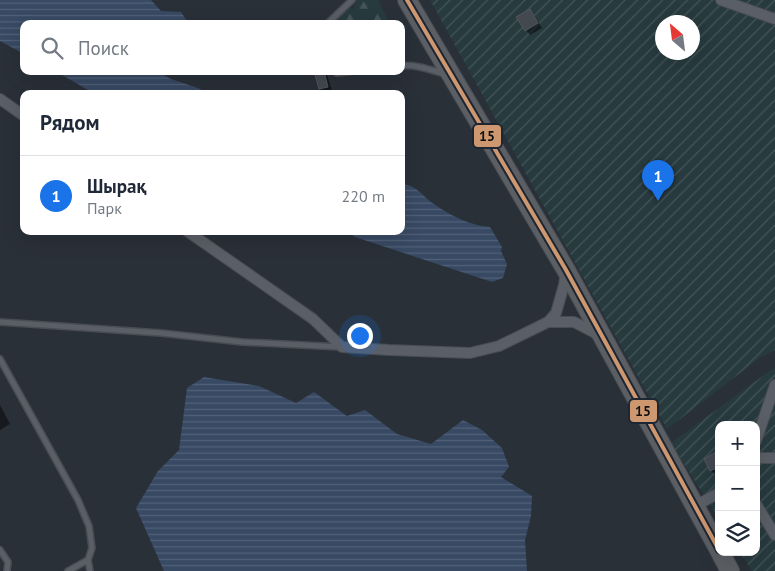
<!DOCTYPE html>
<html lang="ru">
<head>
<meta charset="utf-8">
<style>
	:root { --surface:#fff; --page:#f2f2f3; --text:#1f2937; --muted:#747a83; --line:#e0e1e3; --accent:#1a73e8 }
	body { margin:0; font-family:"PT Sans",sans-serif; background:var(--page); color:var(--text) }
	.controls { position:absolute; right:15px; bottom:15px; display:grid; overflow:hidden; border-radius:10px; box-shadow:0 5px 20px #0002 }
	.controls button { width:45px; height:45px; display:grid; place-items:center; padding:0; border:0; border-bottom:1px solid var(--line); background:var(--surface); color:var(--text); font:25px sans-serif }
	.compass { position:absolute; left:655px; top:15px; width:45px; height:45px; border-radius:50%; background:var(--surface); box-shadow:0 5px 20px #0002; rotate:332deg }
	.you { position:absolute; left:359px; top:335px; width:18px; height:18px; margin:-12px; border:4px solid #fff; border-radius:50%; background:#1a73e8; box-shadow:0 0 0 8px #1a73e833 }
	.badge { display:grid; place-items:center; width:32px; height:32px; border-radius:50%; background:var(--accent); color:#fff; font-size:16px; font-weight:700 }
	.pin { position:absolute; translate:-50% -41px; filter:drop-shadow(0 1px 2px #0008) }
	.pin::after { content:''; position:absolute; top:26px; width:18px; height:15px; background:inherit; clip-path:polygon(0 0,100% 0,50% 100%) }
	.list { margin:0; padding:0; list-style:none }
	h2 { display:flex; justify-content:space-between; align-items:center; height:65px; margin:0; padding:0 20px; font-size:21px }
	h2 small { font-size:16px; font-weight:400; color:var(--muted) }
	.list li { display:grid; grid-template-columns:32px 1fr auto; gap:15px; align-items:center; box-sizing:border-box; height:80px; padding:0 20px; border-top:1px solid var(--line) }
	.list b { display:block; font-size:19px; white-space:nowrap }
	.list p { margin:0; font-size:16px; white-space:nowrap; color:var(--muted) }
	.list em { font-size:16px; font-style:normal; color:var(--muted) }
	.icon { flex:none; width:28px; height:28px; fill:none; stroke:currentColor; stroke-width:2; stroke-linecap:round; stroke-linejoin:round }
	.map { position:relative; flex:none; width:775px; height:571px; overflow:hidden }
	.search { position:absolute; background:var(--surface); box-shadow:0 5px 20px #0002; left:20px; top:20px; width:385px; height:55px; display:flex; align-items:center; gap:12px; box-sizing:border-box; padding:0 18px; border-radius:10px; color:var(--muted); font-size:19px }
	.panel { position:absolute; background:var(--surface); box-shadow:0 5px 20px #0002; left:20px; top:90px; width:385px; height:145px; border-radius:10px }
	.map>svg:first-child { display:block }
	.forest { fill:url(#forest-firs) }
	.garden { fill:url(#garden-furrows); fill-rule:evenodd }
	.water { fill:url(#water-rules) }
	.shadow { fill:#0007 }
	.building { fill:#444950; stroke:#52575f }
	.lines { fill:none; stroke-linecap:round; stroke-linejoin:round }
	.service-casing { stroke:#484c53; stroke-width:8 }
	.minor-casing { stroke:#484c53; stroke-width:12 }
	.trunk-casing { stroke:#474c53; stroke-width:20 }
	.service { stroke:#5a5e66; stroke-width:5 }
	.minor { stroke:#5a5e66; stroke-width:10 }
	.trunk { stroke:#5b5f64; stroke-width:18 }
	.bus-1-casing { stroke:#1d2633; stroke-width:8 }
	.bus-1 { stroke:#cd976f; stroke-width:4 }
	.line-badge { stroke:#1d2633; stroke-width:2 }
	.pale-badge-label { font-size:14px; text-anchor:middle; font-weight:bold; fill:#111 }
</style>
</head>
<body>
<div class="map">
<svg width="775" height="571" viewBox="0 0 775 571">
	<defs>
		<pattern id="forest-firs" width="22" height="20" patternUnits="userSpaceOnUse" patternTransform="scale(1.25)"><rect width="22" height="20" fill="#273a3e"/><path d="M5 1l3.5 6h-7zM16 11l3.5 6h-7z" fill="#445559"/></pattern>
		<pattern id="garden-furrows" width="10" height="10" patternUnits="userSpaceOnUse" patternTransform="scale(1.25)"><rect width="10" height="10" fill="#273a3e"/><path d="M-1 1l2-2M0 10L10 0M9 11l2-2" fill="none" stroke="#445559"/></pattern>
		<pattern id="water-rules" width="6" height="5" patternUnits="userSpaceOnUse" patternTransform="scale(1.25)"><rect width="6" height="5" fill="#384963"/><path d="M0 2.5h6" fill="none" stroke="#526178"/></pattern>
	</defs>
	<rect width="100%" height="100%" fill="#2a3038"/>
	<!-- forest -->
	<path class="forest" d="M357 0H378L390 24H336V19L349 7 353 9Z"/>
	<!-- garden -->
	<g class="garden">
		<path d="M430 0H775V350L761 357 667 429ZM662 22H692V52H662Z"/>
		<path d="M775 367V571H752L740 552H756V425H719V519L671 443Z"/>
	</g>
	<!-- water -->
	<g class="water">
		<path d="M0 0H151L161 11 181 12 189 24H164L160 22 152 24H24V54L0 41Z"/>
		<path d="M55 71H157L171 79 195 87 212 94H95Z"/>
		<path d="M401 184C416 185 421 194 431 202 442 210 461 221 474 224 479 226 485 226 490 227L502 247 501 251 507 264 503 278 492 282 355 237 346 231H401Z"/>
		<path d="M204 377 259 386 296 403 314 392 347 416 365 410 397 434 431 444 463 420 482 430 502 448 509 467 501 477 532 496 531 516 525 540 527 571H164L136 508 158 471 179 450 187 388Z"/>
	</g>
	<!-- shadow -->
	<g class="shadow">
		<path d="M530 11 534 15 542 28 530 35 526 30Z"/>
		<path d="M315 71H326L332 91 324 93 320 89Z"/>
		<path d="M0 405 10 424 0 430Z"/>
		<path d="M719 457V473L716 475 711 471 705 460Z"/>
	</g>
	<!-- building -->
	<g class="building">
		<path d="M530 9 538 23 525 31 516 17Z"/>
		<path d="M314 71H324L328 87 319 89Z"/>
		<path d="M716 452 719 457V467L710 471 704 459Z"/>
	</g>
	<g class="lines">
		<defs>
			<g id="service">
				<path d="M327 24 352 0"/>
				<path d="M401 66C415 64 431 70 445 74"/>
				<path d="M337 71V73L354 71"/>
				<path d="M0 322 161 333 242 342 341 347"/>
				<path d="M0 359 78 500 89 526 92 548 88 560 68 571"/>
				<path d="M0 550 8 562 7 571"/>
				<path d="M88 560 90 571"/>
			</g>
			<g id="minor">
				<path d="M721 0 775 19"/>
				<path d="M0 99 24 116"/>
				<path d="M187 231 313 319 342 347 389 350 470 353 499 346 548 322 556 313 564 285 566 271"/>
				<path d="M548 322H574L601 336"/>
				<path d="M756 441 775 385"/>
				<path d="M756 458H775"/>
				<path d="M756 504 775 535"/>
				<path d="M695 506 719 493"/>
			</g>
			<g id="trunk">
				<path d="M407 0 566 270 719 550"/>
				<path d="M720 552 730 571"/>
			</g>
		</defs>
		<!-- service casing -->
		<use href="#service" class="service-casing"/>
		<!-- minor casing -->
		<use href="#minor" class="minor-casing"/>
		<!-- trunk casing -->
		<use href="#trunk" class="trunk-casing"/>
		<!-- service -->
		<use href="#service" class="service"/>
		<!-- minor -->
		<use href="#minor" class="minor"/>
		<!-- trunk -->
		<use href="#trunk" class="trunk"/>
		<defs>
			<path id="bus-1" d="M407 0 566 270 719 550"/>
		</defs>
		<!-- bus-1 casing -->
		<use href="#bus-1" class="bus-1-casing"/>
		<!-- bus-1 -->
		<use href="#bus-1" class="bus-1"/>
	</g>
	<g class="line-badge">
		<rect x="473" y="124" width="29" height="24" rx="5" fill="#cd976f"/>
		<rect x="629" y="399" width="29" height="24" rx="5" fill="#cd976f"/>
	</g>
	<g class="pale-badge-label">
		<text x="487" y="141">15</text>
		<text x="643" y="416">15</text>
	</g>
</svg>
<div class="controls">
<button>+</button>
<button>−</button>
<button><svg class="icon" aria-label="layers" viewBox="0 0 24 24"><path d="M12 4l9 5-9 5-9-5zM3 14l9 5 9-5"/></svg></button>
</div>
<svg class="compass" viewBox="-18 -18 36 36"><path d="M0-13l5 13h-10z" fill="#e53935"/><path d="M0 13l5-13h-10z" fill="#747a83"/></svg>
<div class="you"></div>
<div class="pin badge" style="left:658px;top:201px">1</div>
<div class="search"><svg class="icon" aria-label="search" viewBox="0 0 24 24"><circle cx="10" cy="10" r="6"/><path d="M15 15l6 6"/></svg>Поиск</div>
<section class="panel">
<h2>Рядом<small></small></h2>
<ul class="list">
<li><span class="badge">1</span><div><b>Шырақ</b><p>Парк</p></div><em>220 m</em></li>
</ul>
</section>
</div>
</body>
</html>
